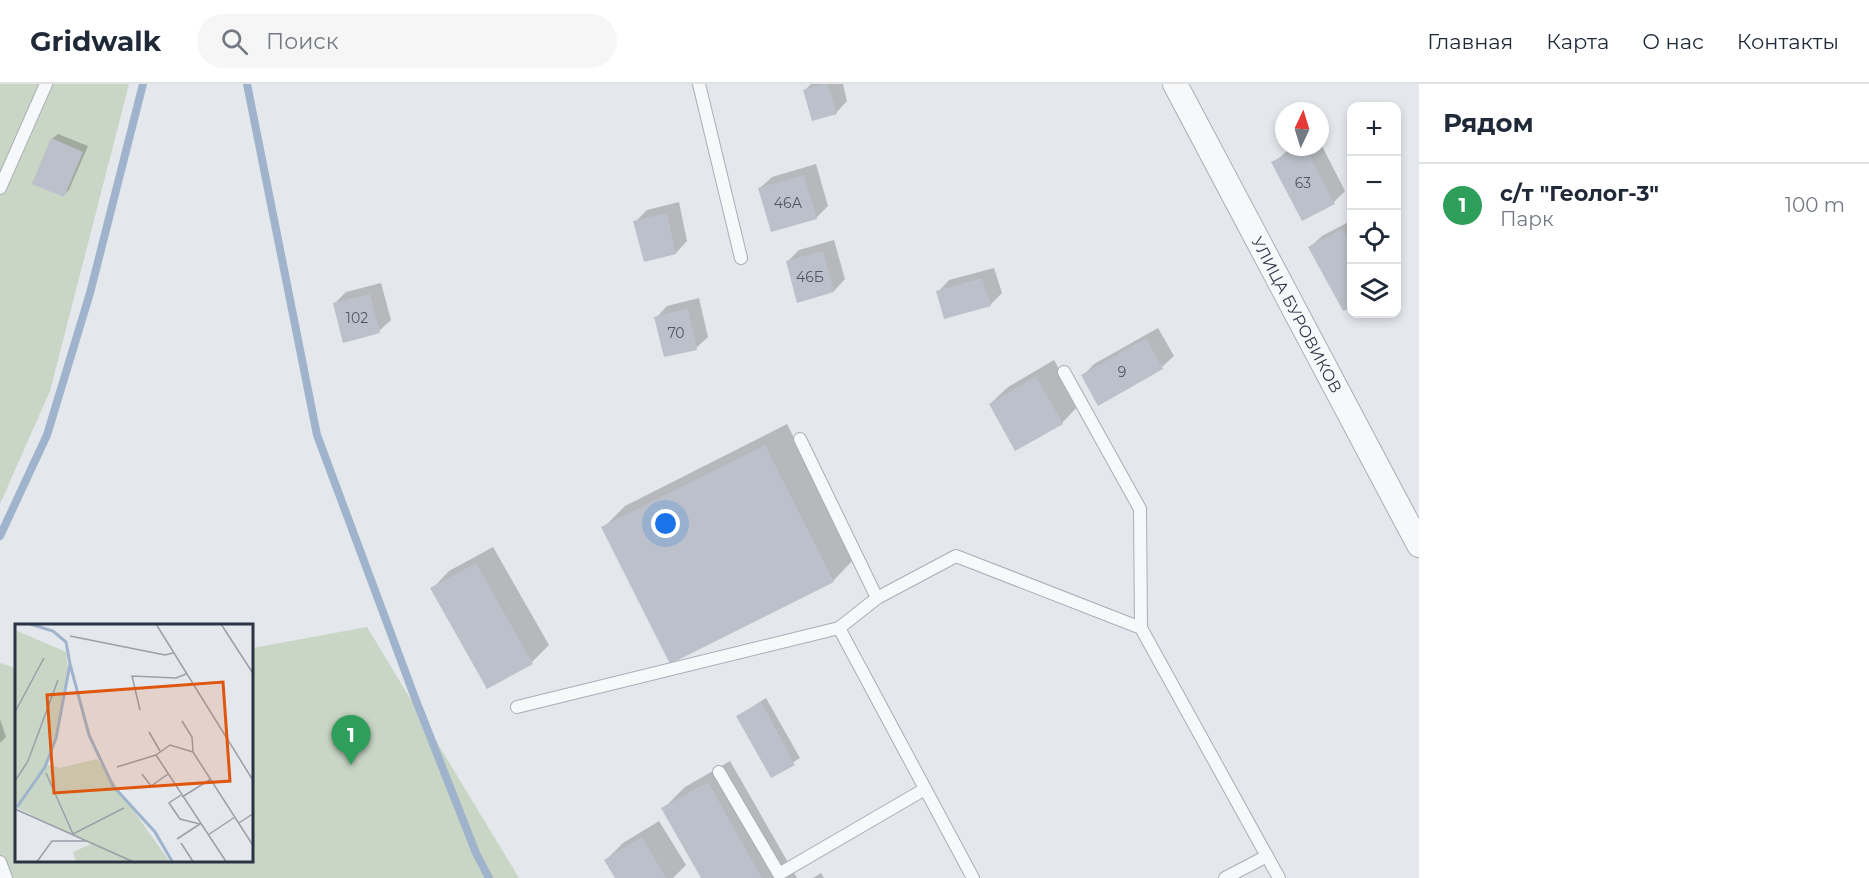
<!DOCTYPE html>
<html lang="ru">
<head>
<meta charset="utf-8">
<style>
	:root { --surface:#fff; --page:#f6f6f7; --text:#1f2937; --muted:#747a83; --line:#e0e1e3; --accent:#1a73e8 }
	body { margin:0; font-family:Montserrat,sans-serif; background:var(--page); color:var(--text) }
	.controls { position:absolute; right:18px; top:18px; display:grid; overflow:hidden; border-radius:12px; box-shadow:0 3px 9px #0003 }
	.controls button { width:54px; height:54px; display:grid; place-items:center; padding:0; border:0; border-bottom:2px solid var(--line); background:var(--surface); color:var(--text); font:30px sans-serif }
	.compass { position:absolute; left:1275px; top:18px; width:54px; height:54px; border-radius:50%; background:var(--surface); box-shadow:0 3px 9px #0003; rotate:4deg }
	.you { position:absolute; left:666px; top:440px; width:21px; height:21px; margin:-15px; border:4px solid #fff; border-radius:50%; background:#1a73e8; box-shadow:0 0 0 9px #1a73e833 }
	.badge { display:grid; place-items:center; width:39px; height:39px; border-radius:50%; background:var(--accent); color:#fff; font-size:20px; font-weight:700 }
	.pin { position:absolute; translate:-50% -50px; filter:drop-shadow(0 2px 3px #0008) }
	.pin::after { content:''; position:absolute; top:32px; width:21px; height:18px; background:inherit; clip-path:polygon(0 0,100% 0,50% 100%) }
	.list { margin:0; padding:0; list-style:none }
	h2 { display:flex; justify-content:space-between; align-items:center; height:78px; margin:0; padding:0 24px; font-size:26px }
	h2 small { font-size:20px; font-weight:400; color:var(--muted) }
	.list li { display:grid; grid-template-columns:39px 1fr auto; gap:18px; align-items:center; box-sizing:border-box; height:84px; padding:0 24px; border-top:2px solid var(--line) }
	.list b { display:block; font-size:22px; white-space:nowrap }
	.list p { margin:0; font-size:20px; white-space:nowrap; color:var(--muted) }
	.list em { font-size:20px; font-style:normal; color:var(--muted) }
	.icon { flex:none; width:33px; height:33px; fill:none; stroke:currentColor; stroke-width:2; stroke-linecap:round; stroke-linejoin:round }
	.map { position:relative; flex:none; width:1419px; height:794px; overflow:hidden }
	header { display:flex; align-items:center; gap:36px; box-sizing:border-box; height:84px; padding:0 30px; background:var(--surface); border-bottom:2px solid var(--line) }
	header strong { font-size:28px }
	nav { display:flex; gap:33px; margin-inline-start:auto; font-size:21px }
	.search { width:420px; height:54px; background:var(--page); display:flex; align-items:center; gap:15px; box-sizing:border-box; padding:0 21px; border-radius:33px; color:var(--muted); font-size:22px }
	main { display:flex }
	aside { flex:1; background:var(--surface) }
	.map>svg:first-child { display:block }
	.green { fill:#c9d6c5 }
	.shadow { fill:#0003 }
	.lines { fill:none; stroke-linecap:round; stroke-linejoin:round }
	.stream { stroke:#9fb4cc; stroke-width:8 }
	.building { fill:#bbc0ca }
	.lane-casing { stroke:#a9aeb7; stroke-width:14 }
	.street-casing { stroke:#a9aeb7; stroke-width:26 }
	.lane { stroke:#f7f8fa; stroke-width:12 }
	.street { stroke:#f7f8fa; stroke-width:24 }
	.labels { text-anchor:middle; stroke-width:6; stroke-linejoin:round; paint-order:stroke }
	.number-label { font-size:14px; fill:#4f5766 }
	.street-label { font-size:16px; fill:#2b3445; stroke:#f4f6f9 }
	.inset-river { fill:none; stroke:#9fb4cc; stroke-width:3 }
	.inset-road { fill:none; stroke:#9a9fa9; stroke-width:1.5 }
	.view { fill:#df570f; fill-opacity:0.15; stroke:#df570f; stroke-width:3 }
	.inset-edge { fill:none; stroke:#2b3445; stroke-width:3 }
</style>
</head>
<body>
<header>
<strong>Gridwalk</strong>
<div class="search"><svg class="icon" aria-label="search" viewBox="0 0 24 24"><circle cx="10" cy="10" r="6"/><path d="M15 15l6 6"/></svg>Поиск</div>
<nav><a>Главная</a><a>Карта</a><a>О нас</a><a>Контакты</a></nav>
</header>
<main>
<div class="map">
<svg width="1419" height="794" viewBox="0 0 1419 794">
	<rect width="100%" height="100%" fill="#e4e7ec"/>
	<!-- green -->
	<g class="green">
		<path d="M0 0H129L50 307 0 420Z"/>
		<path d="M367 543 519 794H0V579L16 584V778H252V564Z"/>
	</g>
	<!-- shadow -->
	<g class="shadow">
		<path d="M811 0H843L847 17 836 29 805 6Z"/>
		<path d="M58 50 88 62 69 106 64 111 52 55Z"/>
		<path d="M1320 58 1345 107 1334 118 1273 79 1292 63H1320Z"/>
		<path d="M816 80 828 122 816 134 760 104 772 93Z"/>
		<path d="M679 118 687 157 676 169 635 138 647 126Z"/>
		<path d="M1352 136V221L1310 163 1322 152Z"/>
		<path d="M834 156 845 195 834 207 787 178 799 166Z"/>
		<path d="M994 184 1002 209 990 221 938 208 949 196Z"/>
		<path d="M381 199 391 236 379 247 334 220 346 208Z"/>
		<path d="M699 214 708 253 696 264 656 234 667 222Z"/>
		<path d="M1158 244 1174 272 1162 283 1099 320 1083 292 1094 280Z"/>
		<path d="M1054 276 1079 321 1062 339 990 320 1008 303Z"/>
		<path d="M787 340 855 474 833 497 671 578 603 444 625 422Z"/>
		<path d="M493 463 549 561 532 578 432 505 449 487Z"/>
		<path d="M766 614 800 674 771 692 738 632Z"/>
		<path d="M0 635 6 653 0 659Z"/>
		<path d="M730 677 797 794H702L663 725 685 703Z"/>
		<path d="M659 737 686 781 673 794H617L606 776 623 759Z"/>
		<path d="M821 789 824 794H813Z"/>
	</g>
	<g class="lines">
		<!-- stream -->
		<g class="stream">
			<path d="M247 0 317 351 415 614 476 769 489 794"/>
			<path d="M0 452 47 351 90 209 143 0"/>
		</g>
	</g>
	<!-- building -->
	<g class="building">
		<path d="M824 0H828L837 30 812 37 803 6Z"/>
		<path d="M51 54 83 68 64 113 32 100Z"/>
		<path d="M1300 63H1305L1335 120 1302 137 1271 78Z"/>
		<path d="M804 91 817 135 771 148 758 104Z"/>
		<path d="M667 129 676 170 644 178 633 137Z"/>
		<path d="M1342 145 1352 159V223L1343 227 1308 163Z"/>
		<path d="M823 167 834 208 797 219 786 177Z"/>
		<path d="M982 194 991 222 944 235 936 207Z"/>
		<path d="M370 210 380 249 343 259 333 219Z"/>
		<path d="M688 224 697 266 664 273 654 233Z"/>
		<path d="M1146 254 1163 285 1098 322 1081 291Z"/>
		<path d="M1036 292 1063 340 1015 367 989 320Z"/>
		<path d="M765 361 834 498 670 580 601 443Z"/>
		<path d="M476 479 533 580 487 605 430 504Z"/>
		<path d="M761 618 795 681 771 694 736 632Z"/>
		<path d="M708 698 762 794H701L661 724Z"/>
		<path d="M642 753 666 794H615L604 776Z"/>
	</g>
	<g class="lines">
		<defs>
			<g id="lane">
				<path d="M699 0 741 174"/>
				<path d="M0 104 46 0"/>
				<path d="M1064 288 1140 425 1141 544"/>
				<path d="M800 355 877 514"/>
				<path d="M839 544 877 514 956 472 1141 544 1279 794"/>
				<path d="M517 623 839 544 973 794"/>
				<path d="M719 688 779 790 925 705"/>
				<path d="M0 778 6 794"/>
				<path d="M1225 794 1267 772"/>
			</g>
			<g id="street">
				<path id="s1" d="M1175 0 1419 461"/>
			</g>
		</defs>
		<!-- lane casing -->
		<use href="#lane" class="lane-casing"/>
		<!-- street casing -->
		<use href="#street" class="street-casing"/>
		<!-- lane -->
		<use href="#lane" class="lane"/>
		<!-- street -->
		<use href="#street" class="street"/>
	</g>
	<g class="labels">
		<!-- number labels -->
		<g class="number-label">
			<text x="1303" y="104">63</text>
			<text x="788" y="124">46А</text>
			<text x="810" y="198">46Б</text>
			<text x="357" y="239">102</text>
			<text x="676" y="254">70</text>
			<text x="1122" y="293">9</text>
		</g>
		<!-- street labels -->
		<g class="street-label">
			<text dy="6" stroke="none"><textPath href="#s1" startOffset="261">УЛИЦА БУРОВИКОВ</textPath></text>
		</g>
	</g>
	<!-- overview -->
	<g transform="translate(15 540)">
		<rect width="238" height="238" fill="#e4e7ec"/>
		<path d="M0 6 51 28 53 43 41 108 30 140 45 144 82 135 155 238H61L58 228 76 220 0 183Z" fill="#c9d6c5"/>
		<path class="inset-river" d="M55 40 74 111 98 162 140 208 158 239M2 183 30 143 41 114 55 40 51 18 38 7 15 0"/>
		<path class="inset-road" d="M141 0 239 158M206 0 239 51M55 12 150 31 158 29M125 86 117 52 161 54 171 50M0 88 29 34M167 97 177 113 178 128M134 108 145 127M141 131 155 121 178 128 239 223M102 143 141 131 212 239M31 149 58 210 109 184M127 150 136 162 153 150M0 157 13 137 43 56M167 173 196 155M0 185 121 239M224 199 239 189M193 211 220 193M162 215 185 200 165 195 154 179 166 171M166 219 179 239M21 239 37 217H72"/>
		<path class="view" d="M208 58 215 157 39 169 32 71Z"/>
		<rect width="238" height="238" class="inset-edge"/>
	</g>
</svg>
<div class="controls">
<button>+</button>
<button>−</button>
<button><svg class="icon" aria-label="locate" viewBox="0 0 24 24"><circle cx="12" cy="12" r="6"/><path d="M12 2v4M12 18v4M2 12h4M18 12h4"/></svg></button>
<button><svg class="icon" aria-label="layers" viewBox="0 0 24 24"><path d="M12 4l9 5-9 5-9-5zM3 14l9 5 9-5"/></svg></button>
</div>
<svg class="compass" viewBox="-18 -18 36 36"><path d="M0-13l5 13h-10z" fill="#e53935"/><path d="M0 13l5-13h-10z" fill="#747a83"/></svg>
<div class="you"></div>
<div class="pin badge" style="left:351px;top:681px;background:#2e9e5b">1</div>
</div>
<aside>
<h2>Рядом<small></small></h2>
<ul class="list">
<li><span class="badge" style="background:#2e9e5b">1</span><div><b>с/т &quot;Геолог-3&quot;</b><p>Парк</p></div><em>100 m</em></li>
</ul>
</aside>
</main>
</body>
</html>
